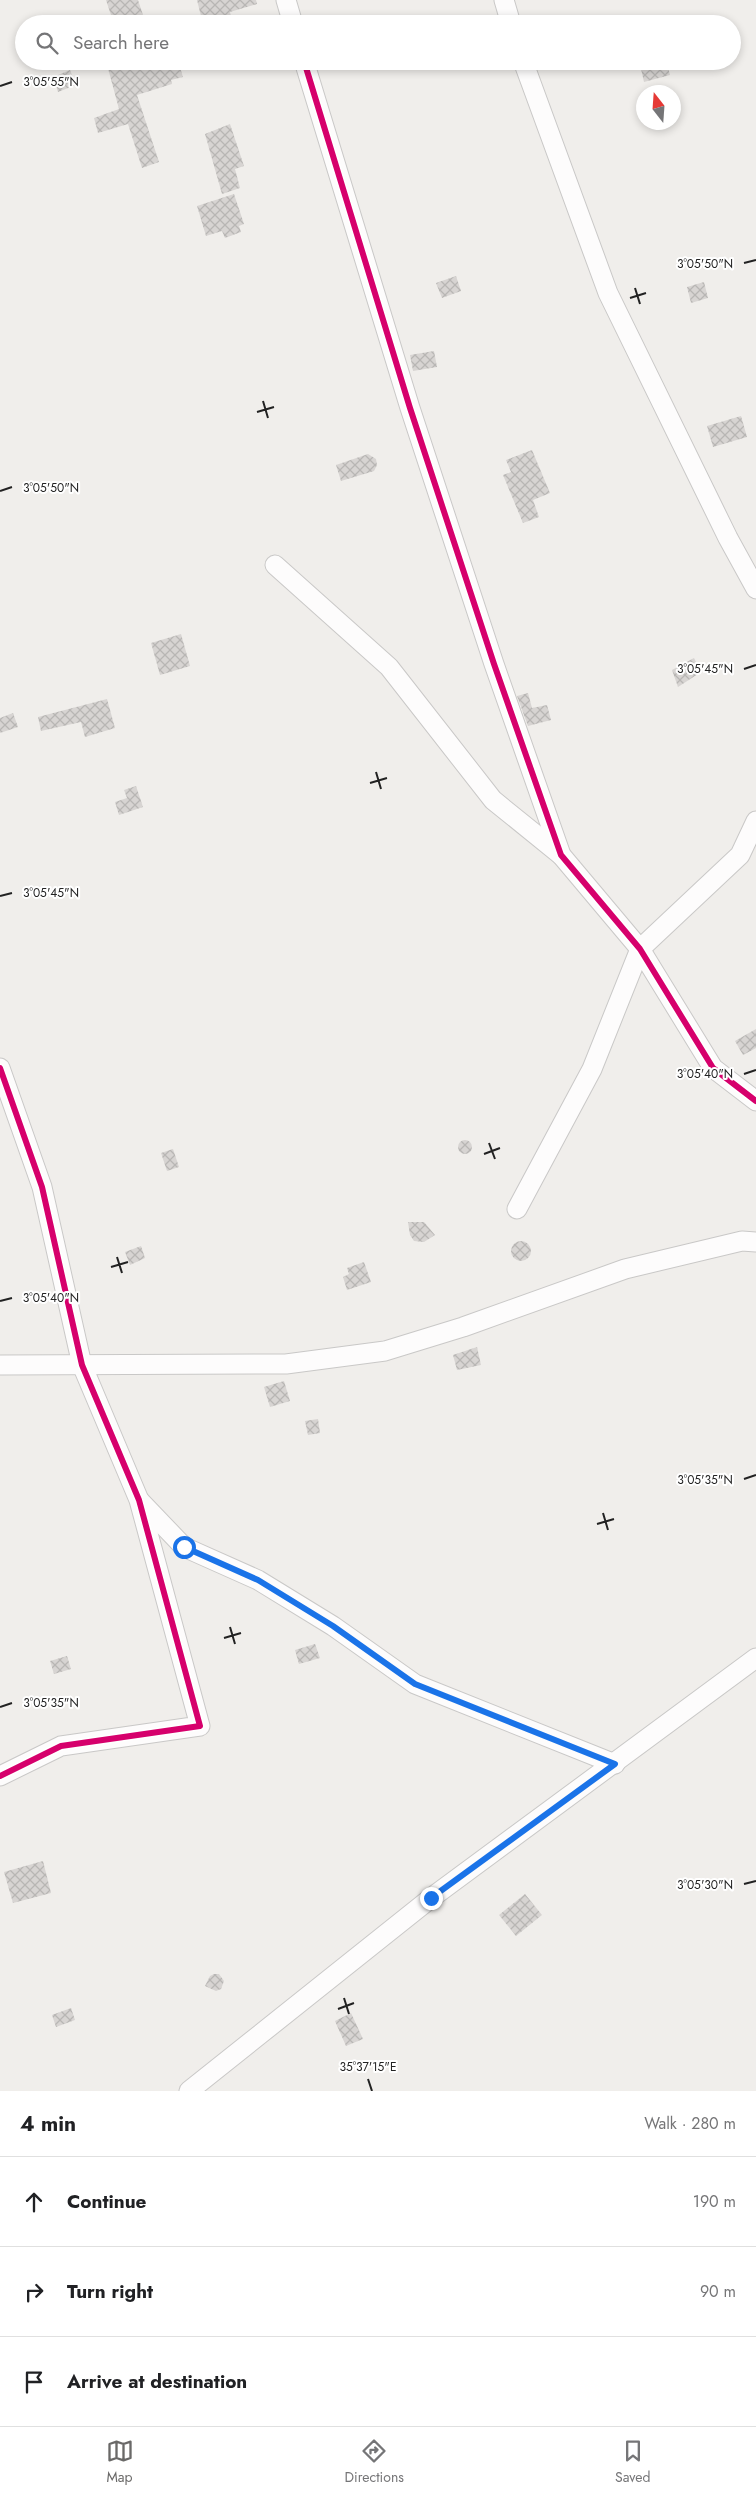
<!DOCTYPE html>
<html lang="en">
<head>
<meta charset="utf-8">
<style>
	:root { --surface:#fff; --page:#f2f2f2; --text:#202124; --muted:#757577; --line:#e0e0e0; --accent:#6a6968 }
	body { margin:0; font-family:Jost,sans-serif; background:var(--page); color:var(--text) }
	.compass { position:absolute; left:636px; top:85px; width:45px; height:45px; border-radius:50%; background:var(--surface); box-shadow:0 2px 8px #0003; rotate:343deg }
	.stop { position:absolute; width:15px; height:15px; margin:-11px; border:4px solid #1a73e8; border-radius:50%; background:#fff }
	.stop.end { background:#1a73e8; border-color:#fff; box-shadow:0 1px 5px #0008 }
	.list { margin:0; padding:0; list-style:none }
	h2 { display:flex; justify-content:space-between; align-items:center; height:65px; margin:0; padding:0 20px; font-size:21px }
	h2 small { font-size:16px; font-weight:400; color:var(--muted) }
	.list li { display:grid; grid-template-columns:32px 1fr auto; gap:15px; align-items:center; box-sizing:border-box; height:90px; padding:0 20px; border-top:1px solid var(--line) }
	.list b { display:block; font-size:19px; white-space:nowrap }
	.list em { font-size:16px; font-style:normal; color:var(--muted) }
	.icon { flex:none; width:28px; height:28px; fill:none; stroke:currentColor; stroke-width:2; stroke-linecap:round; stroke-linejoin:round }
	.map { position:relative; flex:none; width:756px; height:2091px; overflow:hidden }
	.search { position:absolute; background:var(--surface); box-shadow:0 2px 8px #0003; left:15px; right:15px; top:15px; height:55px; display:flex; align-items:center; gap:12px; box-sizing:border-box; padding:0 18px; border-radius:28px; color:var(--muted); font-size:19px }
	.sheet { height:335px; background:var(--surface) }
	nav { display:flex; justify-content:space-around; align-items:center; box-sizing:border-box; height:70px; border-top:1px solid var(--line); background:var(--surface); font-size:14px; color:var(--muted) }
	nav a { display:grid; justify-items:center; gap:2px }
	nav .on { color:var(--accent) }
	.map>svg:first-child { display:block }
	.building { fill:url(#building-cross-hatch) }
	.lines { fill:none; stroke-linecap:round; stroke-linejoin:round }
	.minor-casing { stroke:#c9c8c7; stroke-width:21 }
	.minor { stroke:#fdfcfc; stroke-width:19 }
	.cycleway-casing { stroke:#fff; stroke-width:9 }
	.cycleway { stroke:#d6006c; stroke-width:6 }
	.route { stroke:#1a73e8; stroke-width:6 }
	.ticks { fill:none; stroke:#222; stroke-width:2 }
	.ticks-label { font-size:12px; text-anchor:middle; fill:#222; stroke:#fff; stroke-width:4; stroke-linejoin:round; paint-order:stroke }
</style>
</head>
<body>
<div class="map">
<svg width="756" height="2091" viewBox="0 0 756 2091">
	<defs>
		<pattern id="building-cross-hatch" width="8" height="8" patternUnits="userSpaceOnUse" patternTransform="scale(1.25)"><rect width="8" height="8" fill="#d7d4d2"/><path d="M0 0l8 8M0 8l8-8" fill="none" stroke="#b8b6b4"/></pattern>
	</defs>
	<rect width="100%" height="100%" fill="#f0eeeb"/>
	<!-- building -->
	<g class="building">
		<path d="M106 0H138L146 24H114Z"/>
		<path d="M197 0H256L257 4 230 12 232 20 214 24 213 18 202 20Z"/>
		<path d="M106 61H178L183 77 171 80 172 84 137 95 159 162 142 168 128 124 98 133 94 118 119 109Z"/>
		<path d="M667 63 670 75 644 82 641 69Z"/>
		<path d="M70 70 76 85 58 92 53 77Z"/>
		<path d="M230 124 244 166 235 169 240 188 222 194 205 134Z"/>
		<path d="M234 194 244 224 239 226 241 232 225 238 222 231 206 236 197 206Z"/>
		<path d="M456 276 461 291 442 298 436 283Z"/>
		<path d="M704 282 708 298 691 303 687 287Z"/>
		<path d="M434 351 437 367 413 371 410 355Z"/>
		<path d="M741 416 747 437 713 447 707 426Z"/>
		<path d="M532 450 550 493 533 500 539 517 523 523 503 475 511 472 506 460Z"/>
		<path d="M368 454 376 459 377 465 374 471 341 481 336 465Z"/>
		<path d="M181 634 190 666 160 675 151 643Z"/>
		<path d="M694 658 701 672 678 687 672 670Z"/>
		<path d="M528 693 532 708 547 705 551 720 528 726 517 696Z"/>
		<path d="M107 699 115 728 85 737 81 722 41 731 38 717Z"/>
		<path d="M13 713 18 727 0 733V718Z"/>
		<path d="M136 786 143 807 119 815 115 802 127 798 124 790Z"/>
		<path d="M756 1029V1048L743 1055 735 1041Z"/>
		<circle cx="465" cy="1147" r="7"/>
		<path d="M173 1149 179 1167 167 1171 161 1153Z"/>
		<path d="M408 1222H424L435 1235 424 1242 414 1241 410 1235Z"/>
		<circle cx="521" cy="1251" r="10"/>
		<path d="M141 1246 145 1258 130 1265 125 1252Z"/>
		<path d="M364 1262 371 1282 347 1290 343 1277 349 1274 347 1268Z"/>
		<path d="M477 1347 481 1365 457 1370 453 1355Z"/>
		<path d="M284 1381 290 1401 270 1407 264 1387Z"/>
		<path d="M318 1419 320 1433 308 1435 305 1421Z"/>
		<path d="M315 1644 320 1658 299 1664 295 1650Z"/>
		<path d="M67 1656 71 1669 54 1674 50 1661Z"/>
		<path d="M43 1861 51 1893 13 1903 4 1872Z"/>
		<path d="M525 1894 542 1915 516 1936 499 1915Z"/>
		<path d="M214 1974H219L224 1981 221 1989 216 1991 205 1986 210 1976Z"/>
		<path d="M71 2008 75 2020 56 2027 52 2015Z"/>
		<path d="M351 2013 363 2039 346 2046 335 2021Z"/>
	</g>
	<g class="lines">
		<defs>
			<g id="minor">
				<path d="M286 0 293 24"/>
				<path d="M504 0 511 24"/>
				<path d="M304 61 410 408 494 664 561 855 640 949 713 1068 756 1101"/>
				<path d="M523 61 608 293 728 538 756 589"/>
				<path d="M275 565 389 667 493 800 561 855"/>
				<path d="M0 1068 42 1187 82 1365 139 1500 200 1726 61 1746 0 1776"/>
				<path d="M517 1209 592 1069 640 949 740 855 756 821"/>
				<path d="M0 1365 286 1364 385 1351 463 1327 625 1269 742 1241 756 1242"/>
				<path d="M140 1501 184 1547 258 1580 333 1626 415 1684 615 1764"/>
				<path d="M189 2091 431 1898 756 1658"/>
			</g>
		</defs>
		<!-- minor casing -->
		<use href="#minor" class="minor-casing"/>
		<!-- minor -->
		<use href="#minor" class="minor"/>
		<defs>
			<g id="cycleway">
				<path d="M304 61 410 408 494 664 561 855 640 949 713 1068 756 1101"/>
				<path d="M0 1068 42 1187 82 1365 139 1500 200 1726 61 1746 0 1776"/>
			</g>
		</defs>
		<!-- cycleway casing -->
		<use href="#cycleway" class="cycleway-casing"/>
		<!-- cycleway -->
		<use href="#cycleway" class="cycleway"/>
	</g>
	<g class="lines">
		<!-- route -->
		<path class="route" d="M184 1547 258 1580 333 1626 415 1684 615 1764 431 1898"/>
	</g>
	<!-- ticks -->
	<path class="ticks" d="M0 86 12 82M744 263 756 260M635 288 640 304M630 298 646 293M263 401 268 418M257 412 274 407M0 491 12 487M744 669 756 665M376 772 381 789M370 783 387 778M0 896 12 893M744 1074 756 1070M489 1143 495 1159M484 1154 500 1148M117 1257 122 1273M111 1267 128 1262M0 1301 12 1298M744 1479 756 1475M603 1513 608 1530M597 1524 614 1519M230 1627 235 1644M224 1638 241 1633M0 1707 12 1703M744 1884 756 1881M344 1998 349 2014M338 2009 354 2003M368 2079 372 2091"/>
	<g class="ticks-label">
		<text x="51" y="86">3°05'55"N</text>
		<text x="705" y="268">3°05'50"N</text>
		<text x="51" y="492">3°05'50"N</text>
		<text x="705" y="673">3°05'45"N</text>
		<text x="51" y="897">3°05'45"N</text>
		<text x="705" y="1078">3°05'40"N</text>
		<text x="51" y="1302">3°05'40"N</text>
		<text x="705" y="1484">3°05'35"N</text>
		<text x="51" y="1707">3°05'35"N</text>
		<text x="705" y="1889">3°05'30"N</text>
		<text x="368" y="2071">35°37'15"E</text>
	</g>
</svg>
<svg class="compass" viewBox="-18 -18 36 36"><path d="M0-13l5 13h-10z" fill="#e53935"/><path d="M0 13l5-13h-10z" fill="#757577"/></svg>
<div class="stop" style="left:184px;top:1547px"></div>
<div class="stop end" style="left:431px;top:1898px"></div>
<div class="search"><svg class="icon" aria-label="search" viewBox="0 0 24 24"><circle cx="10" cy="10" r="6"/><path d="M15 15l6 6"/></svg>Search here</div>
</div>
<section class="sheet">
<h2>4 min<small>Walk · 280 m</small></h2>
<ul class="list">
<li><svg class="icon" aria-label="ahead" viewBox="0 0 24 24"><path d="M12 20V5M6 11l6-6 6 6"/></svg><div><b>Continue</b></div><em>190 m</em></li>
<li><svg class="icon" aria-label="right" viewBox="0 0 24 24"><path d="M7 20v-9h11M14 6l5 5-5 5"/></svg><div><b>Turn right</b></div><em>90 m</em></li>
<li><svg class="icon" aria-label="arrive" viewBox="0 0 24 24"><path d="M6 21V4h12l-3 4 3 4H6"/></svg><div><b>Arrive at destination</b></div></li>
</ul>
</section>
<nav>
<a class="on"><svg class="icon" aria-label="map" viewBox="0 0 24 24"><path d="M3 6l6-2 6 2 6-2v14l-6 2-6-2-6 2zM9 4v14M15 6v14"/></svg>Map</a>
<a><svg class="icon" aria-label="directions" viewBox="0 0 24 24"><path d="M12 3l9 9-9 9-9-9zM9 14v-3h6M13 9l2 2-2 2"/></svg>Directions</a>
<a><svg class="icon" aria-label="saved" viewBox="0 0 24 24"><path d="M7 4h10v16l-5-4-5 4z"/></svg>Saved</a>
</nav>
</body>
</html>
